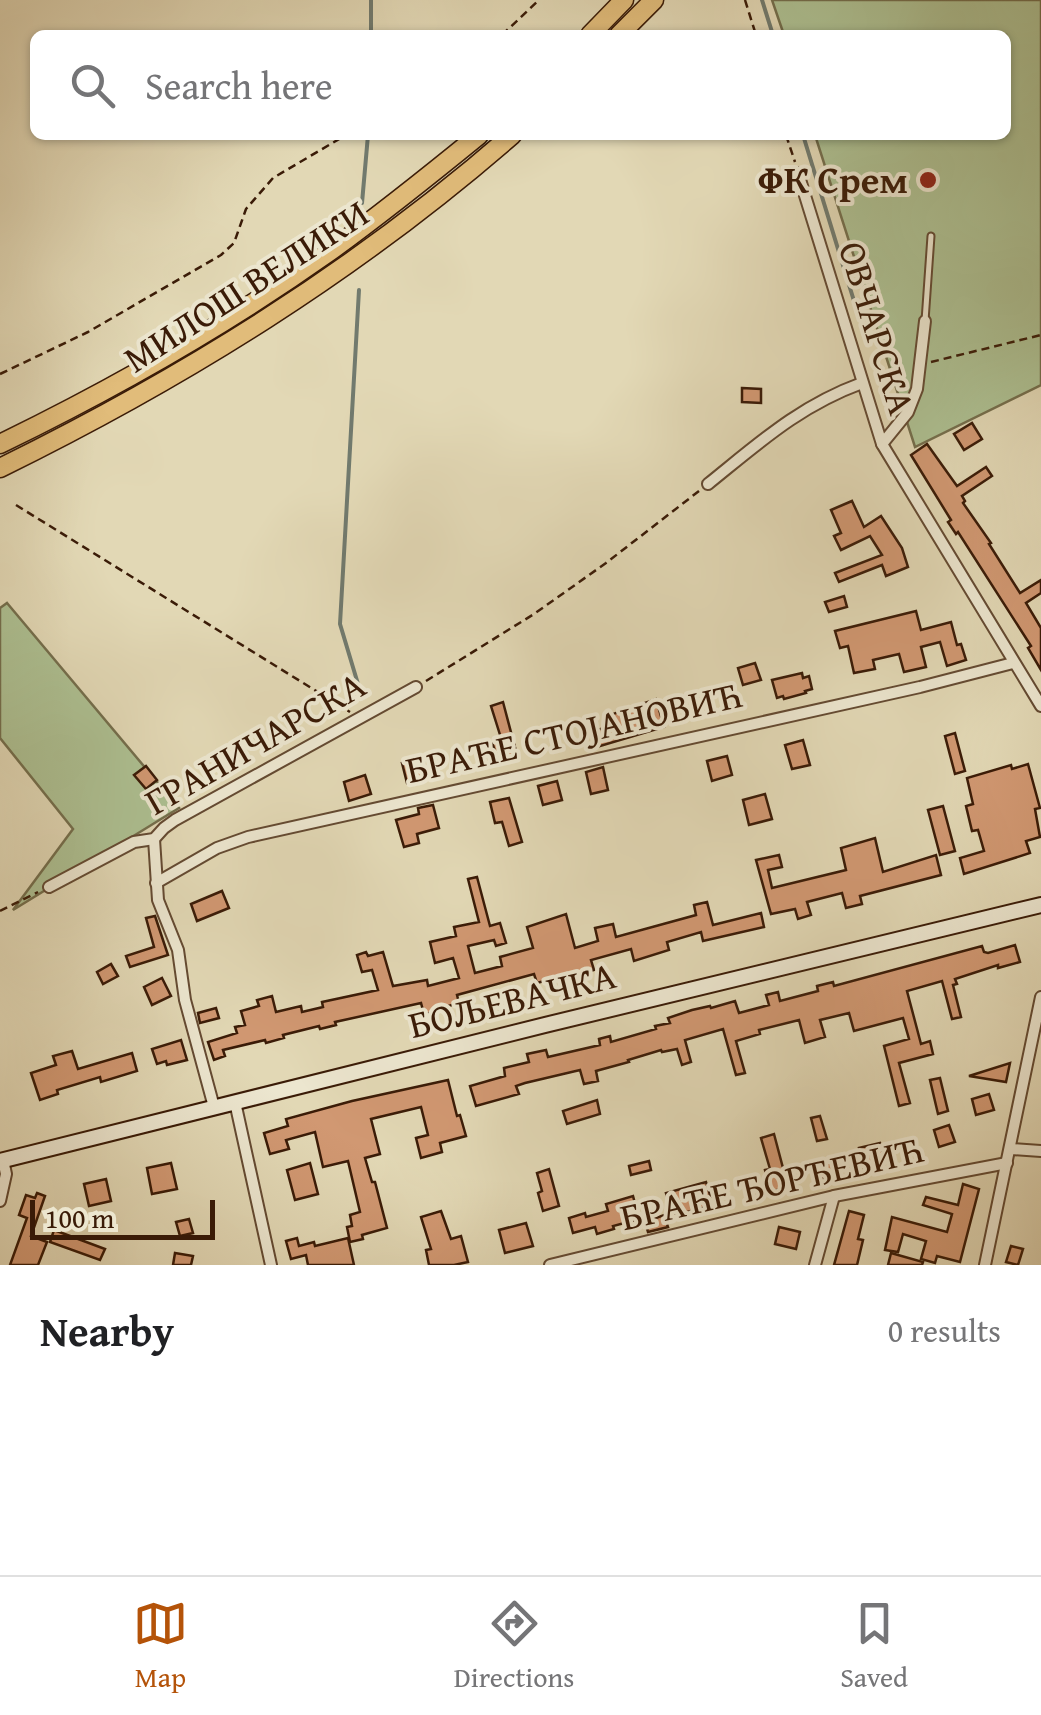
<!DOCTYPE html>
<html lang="en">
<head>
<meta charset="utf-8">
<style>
	:root { --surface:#fff; --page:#f6f6f6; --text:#202124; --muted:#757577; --line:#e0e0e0; --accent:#b45309 }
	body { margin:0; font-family:"Gentium Book Plus",serif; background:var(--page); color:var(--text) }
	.scale { position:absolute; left:30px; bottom:25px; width:185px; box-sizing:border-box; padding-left:10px; border:5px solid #3a1b07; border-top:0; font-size:28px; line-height:35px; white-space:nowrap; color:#3a1b07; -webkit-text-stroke:8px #ece6cf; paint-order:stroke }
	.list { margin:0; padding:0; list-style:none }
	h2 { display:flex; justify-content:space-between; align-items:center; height:130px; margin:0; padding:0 40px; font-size:42px }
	h2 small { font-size:32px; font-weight:400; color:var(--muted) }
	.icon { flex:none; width:55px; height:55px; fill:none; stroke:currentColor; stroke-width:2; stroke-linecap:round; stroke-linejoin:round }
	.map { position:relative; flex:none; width:1041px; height:1265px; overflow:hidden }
	.search { position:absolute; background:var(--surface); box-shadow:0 2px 8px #0004; left:30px; right:30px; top:30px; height:110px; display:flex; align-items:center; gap:25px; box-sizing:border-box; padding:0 35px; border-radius:15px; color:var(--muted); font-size:38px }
	.sheet { height:310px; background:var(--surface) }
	nav { display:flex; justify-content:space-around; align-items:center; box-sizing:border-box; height:140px; border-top:2px solid var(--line); background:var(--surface); font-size:28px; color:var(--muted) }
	nav a { display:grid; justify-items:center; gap:5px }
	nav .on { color:var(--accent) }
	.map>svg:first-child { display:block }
	.green { fill:#adc092; stroke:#746e4c; stroke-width:2.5 }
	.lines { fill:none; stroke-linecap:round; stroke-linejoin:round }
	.stream { stroke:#717a6e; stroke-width:4 }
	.building { fill:#d19872; stroke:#3a1b07; stroke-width:2.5 }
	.lane-casing { stroke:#644a32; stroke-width:9 }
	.street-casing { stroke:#644a32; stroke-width:14 }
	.secondary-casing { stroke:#3a1b07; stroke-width:18 }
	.highway-casing { stroke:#3a1b07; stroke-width:21 }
	.path { stroke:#3a1b07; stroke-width:2.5; stroke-dasharray:8 5; stroke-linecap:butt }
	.lane { stroke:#ece6cf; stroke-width:5 }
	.street { stroke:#ece6cf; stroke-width:10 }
	.secondary { stroke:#ece6cf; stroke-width:14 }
	.highway { stroke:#e1bc7a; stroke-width:18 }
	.poi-dot { fill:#8f2418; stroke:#ece6cf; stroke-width:4 }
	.labels { text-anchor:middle; stroke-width:8; stroke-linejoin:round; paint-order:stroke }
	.poi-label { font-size:38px; font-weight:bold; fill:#3a1b07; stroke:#ece6cf; text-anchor:end }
	.street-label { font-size:38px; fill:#3a1b07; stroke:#ece6cf }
</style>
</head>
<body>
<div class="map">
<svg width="1041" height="1265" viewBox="0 0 1041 1265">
	<rect width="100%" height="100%" fill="#e2d8b5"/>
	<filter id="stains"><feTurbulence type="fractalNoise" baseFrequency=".002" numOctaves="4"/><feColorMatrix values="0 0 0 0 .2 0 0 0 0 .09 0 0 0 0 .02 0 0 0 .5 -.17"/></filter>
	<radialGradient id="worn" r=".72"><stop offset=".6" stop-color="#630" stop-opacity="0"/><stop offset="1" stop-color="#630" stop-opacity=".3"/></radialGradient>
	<!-- green -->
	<g class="green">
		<path d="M772 0H1041V385L915 447 815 135H1006V35H784Z"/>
		<path d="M7 603 179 808 13 910 73 829 0 738V608Z"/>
	</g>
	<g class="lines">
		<!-- stream -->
		<g class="stream">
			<path d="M371 0V35"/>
			<path d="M762 0 773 35"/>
			<path d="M803 135 858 314"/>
			<path d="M362 203 368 135"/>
			<path d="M358 684 340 624 359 290"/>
		</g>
	</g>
	<!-- building -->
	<g class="building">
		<path d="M742 388 761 389V403L742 402Z"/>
		<path d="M972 423 982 439 964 450 954 434Z"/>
		<path d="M927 444 957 486 986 467 992 476 962 496 965 501 963 503 991 543 989 544 1020 593 1041 580V593L1026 603 1041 628V670L1028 648 1031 646 958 532 956 534 948 522 951 520 911 455Z"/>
		<path d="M852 501 864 527 881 516 902 548 908 567 886 576 882 565 839 582 835 573 882 555 870 536 841 550 834 536 841 533 831 510Z"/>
		<path d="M844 596 847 607 829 612 825 602Z"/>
		<path d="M916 611 921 630 951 622 957 645 961 644 966 660 947 666 940 642 921 647 926 667 904 672 899 654 873 660 875 669 854 673 848 646 840 648 835 631Z"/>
		<path d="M755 663 761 680 743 685 738 668Z"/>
		<path d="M802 673 803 678 809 676 812 689 805 691 806 693 784 699 783 696 777 698 772 680Z"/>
		<path d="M656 699 664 727 597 747 593 731 616 725 613 714Z"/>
		<path d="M503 702 517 755 498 761 492 742 501 738 491 706Z"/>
		<path d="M955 733 965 771 955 774 945 736Z"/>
		<path d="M803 740 810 765 792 769 785 745Z"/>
		<path d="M727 756 732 775 712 781 707 761Z"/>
		<path d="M422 758 427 778 407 783 402 763Z"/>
		<path d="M1028 764 1040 808 1035 809 1040 837 1026 841 1030 853 964 874 960 858 984 851 978 830 972 831 966 806 973 804 967 778 1011 765 1012 769Z"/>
		<path d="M146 766 157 780 146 789 134 775Z"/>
		<path d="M603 767 608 790 591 794 586 772Z"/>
		<path d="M365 775 371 794 349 801 344 782Z"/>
		<path d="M557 781 562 800 543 805 538 786Z"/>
		<path d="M765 794 772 819 749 825 743 800Z"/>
		<path d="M509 798 522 842 509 846 502 822 495 823 490 802Z"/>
		<path d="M433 805 439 828 417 834 419 843 404 847 396 820 419 814 418 808Z"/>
		<path d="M943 806 955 851 940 855 928 810Z"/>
		<path d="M875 838 883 872 936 855 941 875 860 896 862 904 846 908 842 893 807 902 811 915 798 919 795 909 771 914 756 860 779 855 782 867 768 870 772 888 846 870 841 848Z"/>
		<path d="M477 877 490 926 500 923 506 943 496 946 494 940 468 946 475 973 502 966 500 957 533 948 527 927 566 914 575 948 598 941 595 928 613 924 616 937 696 915 694 905 707 902 713 925 761 913 764 927 703 941 701 932 667 942 669 950 634 961 631 949 591 960 594 970 581 974V971L537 983 534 974 457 995 459 1003 434 1010 435 1012 424 1014 421 1003 335 1022 336 1025 320 1029 319 1026 283 1035 284 1038 266 1043 265 1040 223 1050 225 1056 214 1060 208 1042 237 1033 235 1027 245 1025 241 1011 259 1006 257 1000 272 996 276 1012 301 1006 302 1012 323 1007 322 1002 378 990 372 970 362 972 357 955 366 952 368 956 383 952 393 986 427 980 428 986 459 978 453 958 435 963 430 942 456 936 454 927 479 922 468 879Z"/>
		<path d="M222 891 229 908 197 921 191 904Z"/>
		<path d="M155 916 168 955 130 967 126 956 154 947 146 918Z"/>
		<path d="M1015 945 1020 962 998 968V965L955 979 957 984 953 985 961 1017 952 1019 942 981 907 991 921 1044 930 1041 933 1054 899 1063 910 1103 899 1106 884 1046 909 1039 903 1018 854 1031 849 1013 820 1020 825 1037 805 1043 799 1020 759 1030 760 1034 736 1041 745 1073 736 1075 723 1029 685 1040 691 1062 682 1065 677 1049 662 1052 661 1050 628 1060 629 1062 596 1071 598 1081 584 1084 580 1070 525 1083 516 1086 519 1094 476 1106 470 1086 505 1076 504 1068 529 1062 527 1054 546 1050 548 1057 600 1045 599 1039 610 1036 611 1042 656 1029 655 1026 670 1023 668 1018 692 1010 710 1006 711 1008 735 1001 739 1013 769 1005 766 995 778 992 780 1001 818 991 817 986 833 982 834 986 982 946 984 952 988 953Z"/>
		<path d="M111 964 118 976 103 984 97 972Z"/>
		<path d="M162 978 171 996 152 1005 144 987Z"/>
		<path d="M216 1008 219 1018 200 1023 198 1013Z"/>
		<path d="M181 1040 187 1060 167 1065 166 1061 157 1064 152 1049Z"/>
		<path d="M72 1051 78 1069 132 1053 137 1071 101 1082 100 1077 57 1090 58 1094 40 1100 31 1073 56 1065 53 1056Z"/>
		<path d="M1010 1063 1006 1082 969 1076Z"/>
		<path d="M940 1078 948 1111 938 1114 930 1080Z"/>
		<path d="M448 1080 457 1116 460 1115 466 1136 440 1143 442 1152 421 1158 416 1138 428 1135 421 1107 371 1119 380 1154 365 1158 372 1182H375L387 1228 362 1235 363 1239 350 1242 347 1227 352 1226 350 1215 360 1212 348 1161 323 1167 315 1132 286 1140 289 1149 270 1154 264 1133 288 1126 286 1119 352 1101Z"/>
		<path d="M989 1094 994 1110 976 1115 972 1099Z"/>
		<path d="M597 1100 600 1114 567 1124 563 1111Z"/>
		<path d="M820 1116 827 1139 817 1141 811 1118Z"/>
		<path d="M949 1125 955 1142 939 1147 934 1130Z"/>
		<path d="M774 1134 788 1187 770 1192 765 1170 770 1169 761 1138Z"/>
		<path d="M880 1143 885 1162 864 1168 859 1148Z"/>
		<path d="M832 1158 836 1175 817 1180 812 1162Z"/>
		<path d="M649 1161 651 1170 631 1175 629 1166Z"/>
		<path d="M171 1163 177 1189 152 1194 147 1168Z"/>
		<path d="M310 1163 318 1194 295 1200 287 1170Z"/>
		<path d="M549 1169 559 1206 543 1211 538 1193 542 1191 537 1173Z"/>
		<path d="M106 1179 111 1201 89 1206 84 1184Z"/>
		<path d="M706 1182 713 1205 673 1216 666 1193Z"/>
		<path d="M963 1184 979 1189 960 1262 937 1256 935 1263 921 1259 926 1241 903 1234 898 1252 885 1250 892 1217 947 1232 952 1214 923 1205 926 1197 958 1205Z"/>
		<path d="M37 1193 45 1196 31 1236 47 1242 38 1265H10L27 1218 19 1215 26 1195 35 1198Z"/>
		<path d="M633 1196 639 1219 613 1226 614 1229 597 1234 595 1227 573 1233 569 1218 585 1213 586 1217 608 1211 606 1204Z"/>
		<path d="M441 1211 451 1239 461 1236 468 1262 454 1265H429L426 1250 431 1249 421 1217Z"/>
		<path d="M849 1211 864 1215 858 1239 863 1240 857 1265H834Z"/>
		<path d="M664 1215 668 1227 648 1232 645 1222Z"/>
		<path d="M189 1219 193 1233 180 1236 176 1222Z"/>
		<path d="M526 1223 533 1246 505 1253 499 1230Z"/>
		<path d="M779 1227 800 1232 796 1249 775 1244Z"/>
		<path d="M54 1230 105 1249 100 1260 50 1242Z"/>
		<path d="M297 1238 299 1246 314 1242 315 1246 348 1238 354 1265H308L306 1255 291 1259 286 1241Z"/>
		<path d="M1011 1246 1023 1249 1018 1265 1006 1262Z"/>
		<path d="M175 1253 193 1256 191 1265H173Z"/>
		<path d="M891 1253 923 1262 922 1265H888Z"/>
	</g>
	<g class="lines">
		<defs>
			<path id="lane" d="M925 321 931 236"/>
			<g id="street">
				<path d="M798 173 882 444 1041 706"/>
				<path d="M882 444 908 412 917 389 925 321"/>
				<path d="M708 484C759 443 799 406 862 383"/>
				<path d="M154 839 158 900 178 950 185 1000 214 1107"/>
				<path d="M156 883 217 848 248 837 920 687 1013 663"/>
				<path d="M49 887 134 842 154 839 164 828 175 820 416 687"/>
				<path d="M235 1102 271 1265"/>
				<path d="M1011 1149 1041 1151"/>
				<path d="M0 1201 6 1174 3 1160"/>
				<path d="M550 1265 834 1196 1007 1163"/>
				<path d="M815 1265 834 1196"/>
				<path d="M985 1265 1041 997"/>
			</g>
			<path id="secondary" d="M0 1161 545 1025 1041 905"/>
			<g id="highway">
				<path d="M590 35 624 0"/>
				<path d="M619 35 654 0"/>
				<path d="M0 444C113 389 226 325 329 252 380 215 430 175 479 135"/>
				<path d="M0 468C185 377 356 271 512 135"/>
			</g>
		</defs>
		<!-- lane casing -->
		<use href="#lane" class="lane-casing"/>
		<!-- street casing -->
		<use href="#street" class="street-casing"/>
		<!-- secondary casing -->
		<use href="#secondary" class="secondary-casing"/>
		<!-- highway casing -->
		<use href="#highway" class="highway-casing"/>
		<!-- path -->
		<g class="path">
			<path d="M745 0 756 35"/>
			<path d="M502 35 539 0"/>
			<path d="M786 135 795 162"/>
			<path d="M931 362 1041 335"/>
			<path d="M0 374 88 332 221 255 234 243 246 209 273 178 346 135"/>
			<path d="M16 505 350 712"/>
			<path d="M426 681 534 614 606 563 699 491"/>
			<path d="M0 911 38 892"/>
		</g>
		<!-- lane -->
		<use href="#lane" class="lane"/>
		<!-- street -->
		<use href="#street" class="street"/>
		<!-- secondary -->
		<use href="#secondary" class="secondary"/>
		<!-- highway -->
		<use href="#highway" class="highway"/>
	</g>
	<!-- markers -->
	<circle class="poi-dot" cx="928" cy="180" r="10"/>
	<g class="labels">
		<!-- poi labels -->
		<g class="poi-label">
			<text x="908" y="193">ФК Срем</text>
		</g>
		<!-- street labels -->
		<g class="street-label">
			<text transform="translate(246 286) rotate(-33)" y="13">МИЛОШ ВЕЛИКИ</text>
			<text transform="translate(877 328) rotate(73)" y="13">ОВЧАРСКА</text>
			<text transform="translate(574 732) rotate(-13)" y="13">БРАЋЕ СТОЈАНОВИЋ</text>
			<text transform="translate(255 743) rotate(-30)" y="13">ГРАНИЧАРСКА</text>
			<text transform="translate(512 1000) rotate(-14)" y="13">БОЉЕВАЧКА</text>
			<text transform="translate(772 1183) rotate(-13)" y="13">БРАЋЕ ЂОРЂЕВИЋ</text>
		</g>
	</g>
	<rect width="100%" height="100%" filter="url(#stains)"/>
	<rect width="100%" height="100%" fill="url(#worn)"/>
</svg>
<div class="scale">100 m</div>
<div class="search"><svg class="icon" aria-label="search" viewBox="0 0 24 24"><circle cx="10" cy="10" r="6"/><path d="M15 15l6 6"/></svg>Search here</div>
</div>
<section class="sheet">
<h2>Nearby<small>0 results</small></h2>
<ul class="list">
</ul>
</section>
<nav>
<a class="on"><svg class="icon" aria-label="map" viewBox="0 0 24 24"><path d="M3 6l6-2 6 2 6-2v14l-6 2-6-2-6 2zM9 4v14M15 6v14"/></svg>Map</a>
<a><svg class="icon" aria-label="directions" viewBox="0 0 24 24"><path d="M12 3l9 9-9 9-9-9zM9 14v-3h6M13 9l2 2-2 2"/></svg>Directions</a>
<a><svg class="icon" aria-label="saved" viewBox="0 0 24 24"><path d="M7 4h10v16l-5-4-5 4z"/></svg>Saved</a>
</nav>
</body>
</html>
